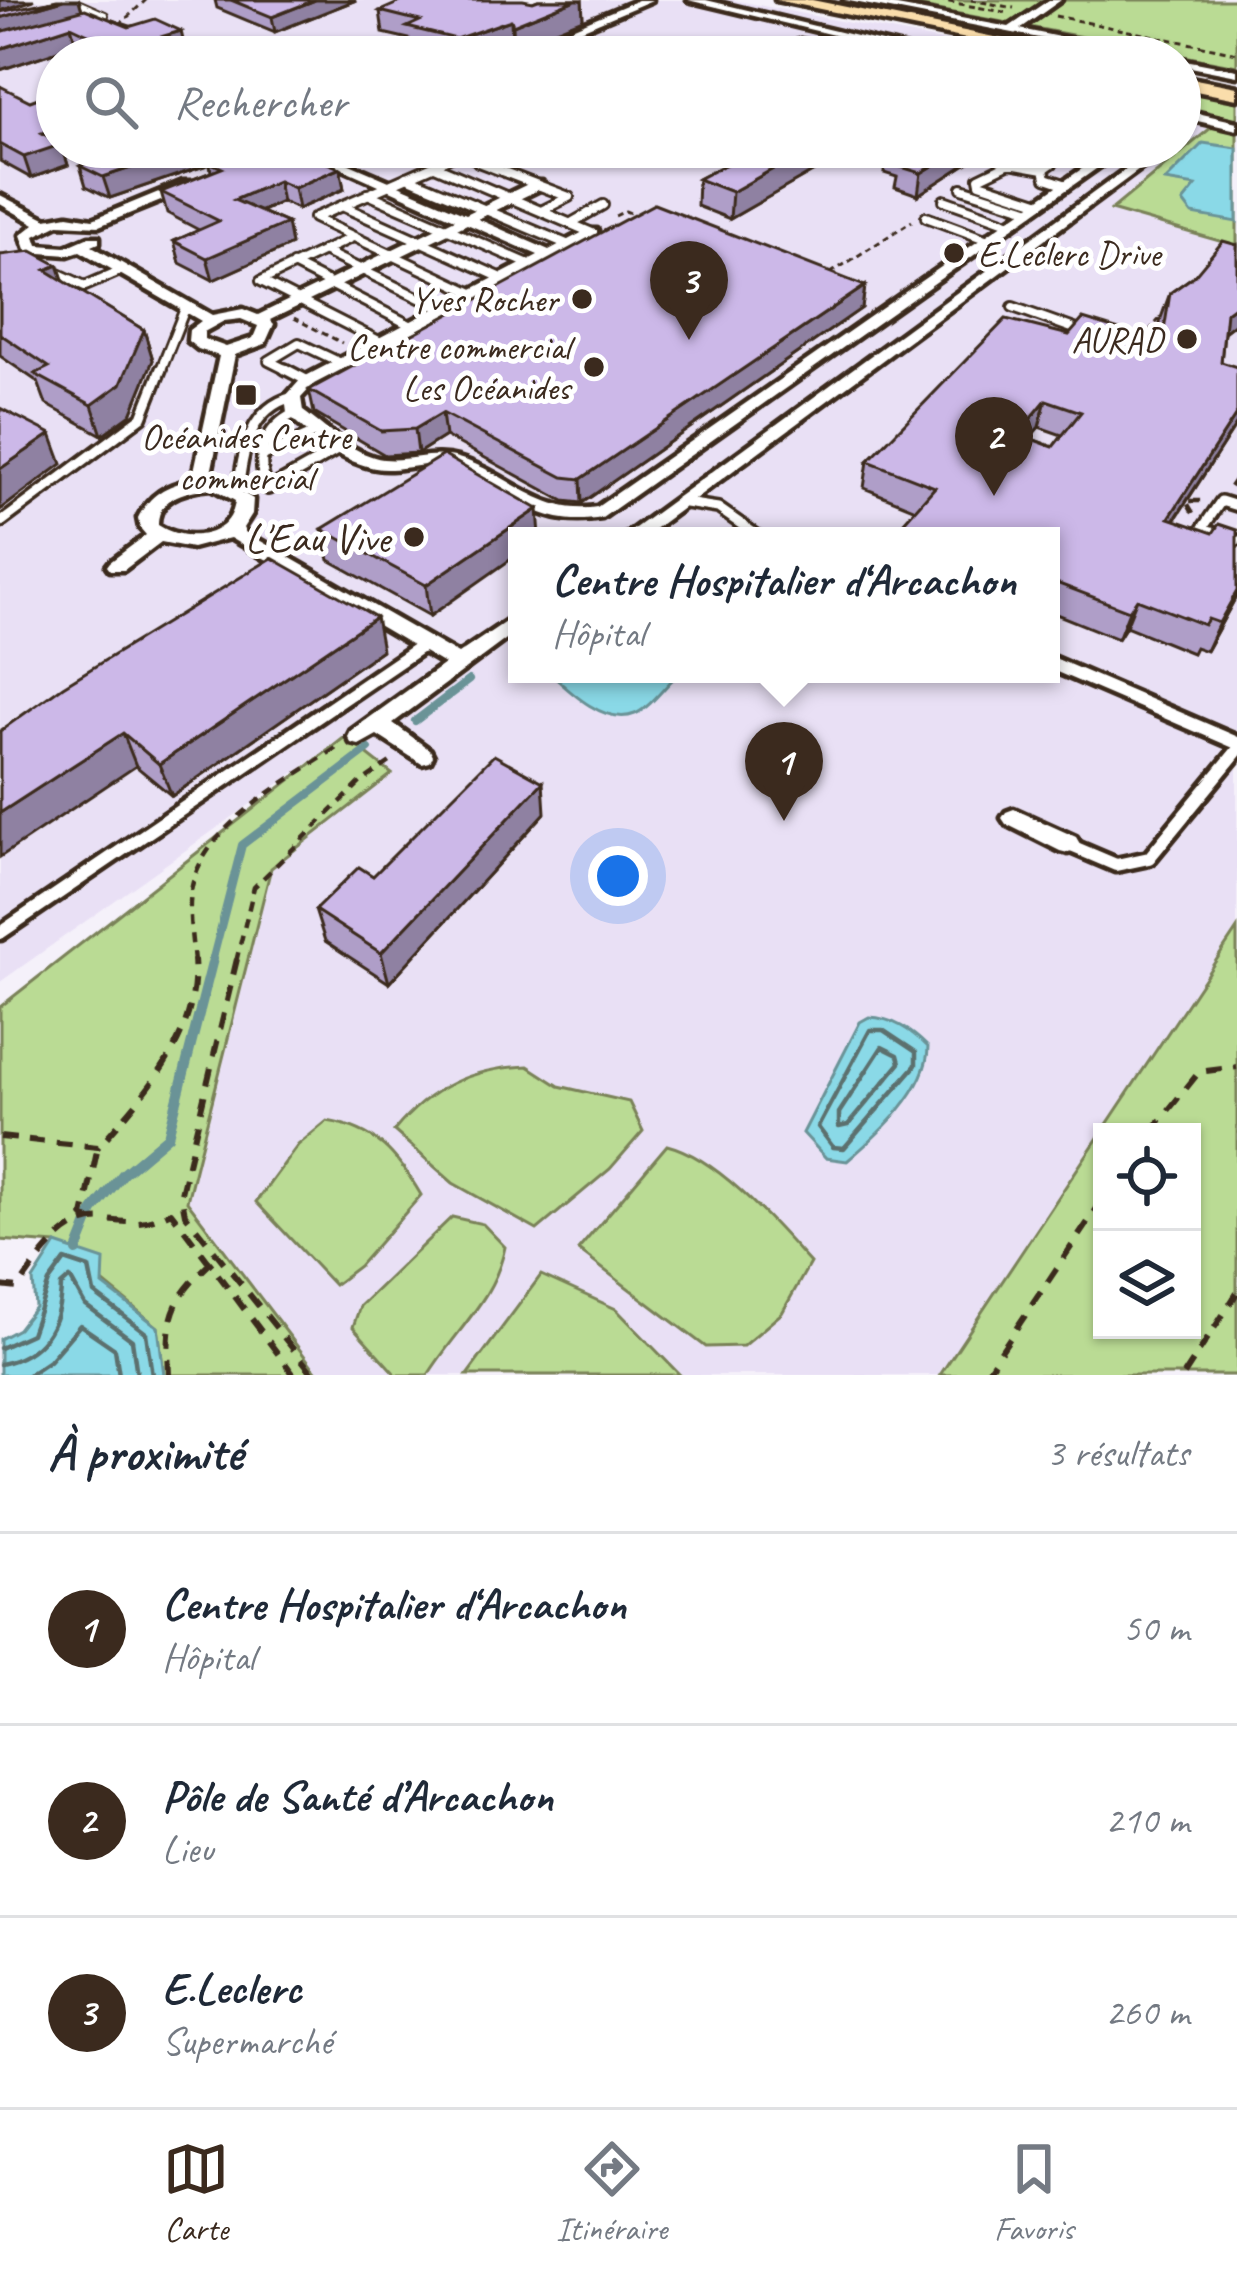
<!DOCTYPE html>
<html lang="fr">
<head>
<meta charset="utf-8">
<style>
	:root { --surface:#fff; --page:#f2f2f3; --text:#1f2937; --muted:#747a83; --line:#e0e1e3; --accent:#3b2a1e }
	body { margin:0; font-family:Caveat,sans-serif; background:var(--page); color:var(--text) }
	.controls { position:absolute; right:36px; bottom:36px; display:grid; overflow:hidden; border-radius:0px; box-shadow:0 3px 9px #0004 }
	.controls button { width:108px; height:108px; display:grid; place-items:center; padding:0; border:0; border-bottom:3px solid var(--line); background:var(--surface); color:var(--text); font:60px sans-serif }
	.you { position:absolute; left:618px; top:876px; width:42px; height:42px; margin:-30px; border:9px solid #fff; border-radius:50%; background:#1a73e8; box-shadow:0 0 0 18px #1a73e833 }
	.badge { display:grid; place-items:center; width:78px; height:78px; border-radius:50%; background:var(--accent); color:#fff; font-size:39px; font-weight:700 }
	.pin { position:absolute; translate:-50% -99px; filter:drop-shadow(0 3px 6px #0008) }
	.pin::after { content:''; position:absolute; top:63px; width:42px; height:36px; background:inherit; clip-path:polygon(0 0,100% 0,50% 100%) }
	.popup { position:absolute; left:508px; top:527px; width:552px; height:156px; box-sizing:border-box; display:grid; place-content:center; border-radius:0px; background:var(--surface); filter:drop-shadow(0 3px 9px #0005); font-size:39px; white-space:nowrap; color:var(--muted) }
	.popup b { font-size:45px; color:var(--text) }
	.popup::after { content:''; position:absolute; left:50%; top:100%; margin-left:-24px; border:24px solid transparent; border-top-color:var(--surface) }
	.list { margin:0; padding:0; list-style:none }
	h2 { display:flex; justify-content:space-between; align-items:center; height:156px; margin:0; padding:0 48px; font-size:51px }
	h2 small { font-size:39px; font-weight:400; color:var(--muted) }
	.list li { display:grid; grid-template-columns:78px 1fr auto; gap:36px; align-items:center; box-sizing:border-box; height:192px; padding:0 48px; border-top:3px solid var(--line) }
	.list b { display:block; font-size:45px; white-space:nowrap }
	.list p { margin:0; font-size:39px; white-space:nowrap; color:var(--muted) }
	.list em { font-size:39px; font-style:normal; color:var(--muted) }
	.icon { flex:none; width:66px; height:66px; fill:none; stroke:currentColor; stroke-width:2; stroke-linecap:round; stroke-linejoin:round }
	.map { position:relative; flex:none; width:1237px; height:1375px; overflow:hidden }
	.search { position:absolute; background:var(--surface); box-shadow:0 3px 9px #0004; left:36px; right:36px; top:36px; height:132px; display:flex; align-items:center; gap:30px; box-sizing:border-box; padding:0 42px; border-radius:66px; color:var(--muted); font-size:45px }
	.sheet { height:732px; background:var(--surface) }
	nav { display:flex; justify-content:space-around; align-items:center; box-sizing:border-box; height:168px; border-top:3px solid var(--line); background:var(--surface); font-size:33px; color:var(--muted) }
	nav a { display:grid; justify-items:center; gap:6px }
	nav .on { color:var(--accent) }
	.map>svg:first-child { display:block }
	.built { fill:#e9e0f5; fill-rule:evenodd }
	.green { fill:#badb94; stroke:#7a8259; stroke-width:3; fill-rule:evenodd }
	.water { fill:#8ad9e7; stroke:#6a9397; stroke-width:3 }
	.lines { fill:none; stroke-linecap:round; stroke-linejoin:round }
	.shore { stroke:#5b706e; stroke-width:4.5 }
	.stream-far1 { stroke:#6a9397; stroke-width:8 }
	.stream { stroke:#6a9397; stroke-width:10 }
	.service-far3-casing { stroke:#3b2a1e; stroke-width:10 }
	.service-far2-casing { stroke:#3b2a1e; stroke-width:14 }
	.service-far1-casing { stroke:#3b2a1e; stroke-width:16 }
	.service-casing { stroke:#3b2a1e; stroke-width:21 }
	.minor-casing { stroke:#3b2a1e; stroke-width:9 }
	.trunk-casing { stroke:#3b2a1e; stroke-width:9 }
	.path-far2 { stroke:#3b2a1e; stroke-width:3; stroke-dasharray:6 4.5; stroke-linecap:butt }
	.path-far1 { stroke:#3b2a1e; stroke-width:4.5; stroke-dasharray:10 8; stroke-linecap:butt }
	.path { stroke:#3b2a1e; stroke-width:6; stroke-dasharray:16 12; stroke-linecap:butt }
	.service-far3 { stroke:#fff; stroke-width:6 }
	.service-far2 { stroke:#fff; stroke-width:8 }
	.service-far1 { stroke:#fff; stroke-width:9 }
	.service { stroke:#fff; stroke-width:12 }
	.minor { fill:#fff; fill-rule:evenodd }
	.trunk { fill:#faddab; fill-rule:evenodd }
	.wall { fill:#af9ec8; stroke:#3b2a1e; stroke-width:3; fill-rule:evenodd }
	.shaded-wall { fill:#8f81a2; stroke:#3b2a1e; stroke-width:3 }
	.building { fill:#ccb8e8; stroke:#3b2a1e; stroke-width:3; fill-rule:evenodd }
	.poi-dot { fill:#3b2a1e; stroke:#fff; stroke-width:4.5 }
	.labels { text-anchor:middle; stroke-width:10; stroke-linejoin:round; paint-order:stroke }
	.far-poi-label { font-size:36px; fill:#3b2a1e; stroke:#fff; text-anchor:end }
	.poi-label { font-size:42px; fill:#3b2a1e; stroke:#fff; text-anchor:end }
</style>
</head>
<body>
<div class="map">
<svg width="1237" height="1375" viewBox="0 0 1237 1375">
	<rect width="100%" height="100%" fill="#f5f1fa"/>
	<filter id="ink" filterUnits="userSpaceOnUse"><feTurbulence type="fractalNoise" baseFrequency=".00833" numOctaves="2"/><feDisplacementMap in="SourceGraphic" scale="24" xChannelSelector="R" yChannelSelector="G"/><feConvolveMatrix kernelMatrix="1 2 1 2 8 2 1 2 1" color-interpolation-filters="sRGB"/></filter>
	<g filter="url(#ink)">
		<!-- built -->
		<path class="built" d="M0 0H733L1024 57H57V147H1180V117L1214 126 1112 211 1237 246V929L940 1375H319L187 1201 271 868 391 774 345 737 0 982ZM517 536H1051V674H517Z"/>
		<!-- green -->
		<g class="green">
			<path d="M885 0H1237V66Z"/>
			<path d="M1180 90 1237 101V246L1111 210 1212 127 1180 117Z"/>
			<path d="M345 737 392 774 271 868 187 1201 319 1375H164L158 1327 56 1244 0 1240V1007Z"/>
			<path d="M1237 929V1375H940ZM1102 1132H1192V1330H1102Z"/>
			<path d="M528 1066 559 1086 629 1102 643 1131 610 1169 537 1230 453 1183 394 1131C430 1087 472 1068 528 1066Z"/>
			<path d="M327 1121C376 1129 397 1154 421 1195L359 1266 334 1285 256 1202 298 1145Z"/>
			<path d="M667 1145C718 1158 774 1223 810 1263L782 1313 743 1346 706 1347 578 1250Z"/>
			<path d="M452 1217 483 1224 505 1247C495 1298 456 1330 428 1375H396L353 1327 360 1306Z"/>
			<path d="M541 1275 616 1309 680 1375H467Z"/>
		</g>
		<!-- water -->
		<g class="water">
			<path d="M1203 143 1237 148V222L1192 214 1183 202 1196 186 1165 181Z"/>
			<path d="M551 674H678C666 685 650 708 635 714 606 726 570 692 551 674Z"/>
			<path d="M869 1017C893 1018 911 1030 928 1047 928 1089 879 1134 847 1161L826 1158 803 1133 860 1022Z"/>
			<path d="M56 1244 104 1260 103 1285 158 1327 164 1375H0V1339L18 1329 35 1307 33 1280Z"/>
		</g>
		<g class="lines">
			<!-- shore -->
			<g class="shore">
				<path d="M870 1030H883L916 1052V1065L844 1148 833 1147 818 1127Z"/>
				<path d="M882 1047 898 1055 900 1063 848 1125 839 1127V1113Z"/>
				<path d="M0 1348 31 1334 49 1282 65 1260 89 1268 94 1293 146 1333 152 1375"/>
				<path d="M0 1364C41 1356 60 1326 61 1286L70 1278 85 1305 132 1340 137 1375"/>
				<path d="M28 1375 49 1361 80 1325 115 1349 119 1375"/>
			</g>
			<!-- stream-far1 -->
			<g class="stream-far1">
				<path d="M415 721 469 680"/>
				<path d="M212 962 242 845 369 749"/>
			</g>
			<!-- stream -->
			<path class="stream" d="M77 1251 93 1211 123 1174 168 1136 213 959"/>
			<defs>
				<g id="service-far3">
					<path d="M67 8 80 4 105 15 88 20"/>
					<path d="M435 165 459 155 486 165"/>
					<path d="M1002 165H1031"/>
					<path d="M1050 165 1078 147"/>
				</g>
				<g id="service-far2">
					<path d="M442 162 314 218 475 294"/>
					<path d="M478 162 569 197 543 210"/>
					<path d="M435 166 592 233"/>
					<path d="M1044 169 1054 162"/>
					<path d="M407 177 569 245"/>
					<path d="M962 188 1031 210"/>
					<path d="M368 194 531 265"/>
					<path d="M944 200 1011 224"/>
					<path d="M1041 203 980 183 979 178 1010 163 1044 169 1046 178 1067 185"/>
					<path d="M342 206 504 279"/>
					<path d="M926 217 988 240"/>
					<path d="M573 222 603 205"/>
					<path d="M353 237 261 281 383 343"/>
					<path d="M323 251 444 310"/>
					<path d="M293 265 414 327"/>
					<path d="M48 269 85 286 122 270"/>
					<path d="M1013 307 1083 332"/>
					<path d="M160 372 184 311 191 309"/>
					<path d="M291 372 269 361 299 343 343 364"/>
				</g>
				<g id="service-far1">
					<path d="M285 369 308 381"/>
					<path d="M295 413C264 428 254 458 268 489L344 446"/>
					<path d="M262 456 319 431"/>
					<path d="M238 491C243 452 249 408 293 397"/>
					<path d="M679 502 718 508 758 536"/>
					<path d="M1237 506 1221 501 1202 529 1237 540"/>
					<path d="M0 523 142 417 161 369"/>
				</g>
				<g id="service">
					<path d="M1051 663 1237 743"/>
					<path d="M1069 845 1116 865 1149 858 1237 751"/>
					<path d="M0 933 426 643"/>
				</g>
				<g id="minor">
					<path d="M638 0H652L517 57H503Z"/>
					<path d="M688 0H706L944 57H925Z"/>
					<path d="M844 0H865L1009 27 1049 0H1061L1020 29 1158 57H1136Z"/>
					<path d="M1180 59 1237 70V76L1180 65Z"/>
					<path d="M1180 109 1237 122V130L1180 117Z"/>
					<path d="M294 147H310L466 214 532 182H542V188L478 219 549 250 587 230H597V236L314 384 301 398 303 411C325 427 348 449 374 457 401 465 430 450 458 458 508 472 541 516 597 507L1113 147H1127L602 518C525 531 509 479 447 466 428 462 410 468 391 469 353 471 312 439 287 413L285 397 302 378 538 255 467 224 270 320 274 324 265 344 235 355 210 478 221 479 253 499 252 514 243 528 245 532 458 654 517 614V631L393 723 430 750 433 756 430 762 422 764 377 735 359 745 351 743 348 737 351 731 444 664 230 538 192 548 161 542 124 570H110L107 566 110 562 146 535 140 528 138 518C150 494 166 485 192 480L219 356 198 349 188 341 189 330 201 321 80 251 68 255 27 252 21 235 35 224 0 204V195L47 219 68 215 93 219 183 182H193V188L99 226 59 224 35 236 38 245 66 247 89 237H99V243L92 246 212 315 243 309 258 315 455 219ZM241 319 258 326 253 338 226 347 204 339V332L224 321ZM212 488 235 501C231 539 185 543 158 525 157 497 188 490 212 488Z"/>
					<path d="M1156 147H1170L645 536H624Z"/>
					<path d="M1014 809 1076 837 1080 844 1076 851 1068 853 1060 851 1006 824 1002 818 1006 812Z"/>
				</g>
				<g id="trunk">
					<path d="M776 0H812L1092 57H1054Z"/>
					<path d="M1180 76 1237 87V99L1180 88Z"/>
				</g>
			</defs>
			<!-- service-far3 casing -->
			<use href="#service-far3" class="service-far3-casing"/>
			<!-- service-far2 casing -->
			<use href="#service-far2" class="service-far2-casing"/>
			<!-- service-far1 casing -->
			<use href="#service-far1" class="service-far1-casing"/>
			<!-- service casing -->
			<use href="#service" class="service-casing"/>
			<!-- minor casing -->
			<use href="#minor" class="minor-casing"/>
			<!-- trunk casing -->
			<use href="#trunk" class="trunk-casing"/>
			<!-- path-far2 -->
			<g class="path-far2">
				<path d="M938 0 1009 13"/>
				<path d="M971 0 1014 8"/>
				<path d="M1055 16 1237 53"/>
				<path d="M119 25 146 0"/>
				<path d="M615 216 625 211 638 216"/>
				<path d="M831 273 912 221"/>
				<path d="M294 318 342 343"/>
				<path d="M1142 339 1162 316"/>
			</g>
			<!-- path-far1 -->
			<g class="path-far1">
				<path d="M1230 487 1237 477"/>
				<path d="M1193 513 1186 501H1202"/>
				<path d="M194 962C192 937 187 911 192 886 207 821 293 779 342 744"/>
				<path d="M236 962 254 887 361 782 396 758"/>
			</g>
			<!-- path -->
			<g class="path">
				<path d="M237 959 181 1193 185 1214 314 1375"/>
				<path d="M1151 1132 1199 1072 1237 1067"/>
				<path d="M0 1137 98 1147C146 1093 200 1036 194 959"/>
				<path d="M89 1220 83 1216 98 1147"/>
				<path d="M0 1286 18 1288C40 1259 64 1215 106 1220 133 1223 145 1225 171 1212L294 1375"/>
				<path d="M169 1375C166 1311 172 1298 220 1254"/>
				<path d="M985 1375 1102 1201"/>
				<path d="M1184 1375 1237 1293"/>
			</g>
			<!-- service-far3 -->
			<use href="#service-far3" class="service-far3"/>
			<!-- service-far2 -->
			<use href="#service-far2" class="service-far2"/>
			<!-- service-far1 -->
			<use href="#service-far1" class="service-far1"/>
			<!-- service -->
			<use href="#service" class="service"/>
			<!-- minor -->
			<use href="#minor" class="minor"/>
			<!-- trunk -->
			<use href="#trunk" class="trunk"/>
		</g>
		<!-- wall -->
		<g class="wall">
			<path d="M79 0 82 10 184 44 217 57H102L76 45 0 70Z"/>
			<path d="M215 0H356L275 32 217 8Z"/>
			<path d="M538 0H582L583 19 514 47 512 42 471 57H439L410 49 409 39 383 33 380 11 533 2Z"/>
			<path d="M0 86 57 147H68L63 149 68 165 31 178 0 161Z"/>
			<path d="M130 147 340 168 344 189 298 209 282 202 261 212 287 223 291 245 213 280 180 263 174 241 199 230 167 213 161 192 211 172 210 164 110 198 86 186 80 166Z"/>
			<path d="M687 147H720L707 154Z"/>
			<path d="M759 147H856L730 219 697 206 698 179Z"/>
			<path d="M992 147 918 195 895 187 897 177 884 173 888 152Z"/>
			<path d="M1237 245V322L1224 332 1221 362 1237 423 1175 520 1237 595 1206 651 1195 647 1192 653 1126 626 1118 639 1051 612V536H895L896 531 916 509 864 488 868 461 1069 335 1157 341 1161 318 1170 293ZM1039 427 1062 435 1053 447 1029 438Z"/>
			<path d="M0 255 58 265 63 281 144 330 153 360 131 414 102 435 46 404 38 382 0 356Z"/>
			<path d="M865 286 862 308 582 503 564 501 445 436 418 453 385 455 314 413 309 390Z"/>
			<path d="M538 509 430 616 329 560 322 529Z"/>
			<path d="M382 650 172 796 136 766 0 731Z"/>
			<path d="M545 813 389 983 325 941 315 910 373 876Z"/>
		</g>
		<!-- shaded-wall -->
		<g class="shaded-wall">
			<path d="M0 0H34L0 11Z"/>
			<path d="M63 0H79L83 14 0 38V18Z"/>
			<path d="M315 0H356L275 32 272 17Z"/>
			<path d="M575 0H582L583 19 514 47 513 25Z"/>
			<path d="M511 20 512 42 471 57H457L456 39Z"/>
			<path d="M71 26 76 45 0 70V49Z"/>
			<path d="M181 31 185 49 164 36Z"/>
			<path d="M844 46 843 57H828Z"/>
			<path d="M57 128V147H68L63 149 68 165 31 178 24 157 42 133Z"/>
			<path d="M195 147H250L209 162 210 164 110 198 103 177Z"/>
			<path d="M707 147H720L707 154Z"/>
			<path d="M812 147H856L730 219 732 192Z"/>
			<path d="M964 147H992L918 195 921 173Z"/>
			<path d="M340 168 344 189 298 209 294 188Z"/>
			<path d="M278 181 282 202 238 221 234 200Z"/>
			<path d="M287 223 291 245 213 280 207 258Z"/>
			<path d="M58 265 68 294 46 270Z"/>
			<path d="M865 286 862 308 582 503 581 479Z"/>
			<path d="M1237 304V322L1216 338 1226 312Z"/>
			<path d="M144 330 153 360 131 414 102 435 92 405Z"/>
			<path d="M1046 400 1039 427 1010 461 1018 434Z"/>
			<path d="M442 413 445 436 418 453 415 429Z"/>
			<path d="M1237 413V423L1158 545 1169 518Z"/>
			<path d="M51 434 62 464 0 510V469Z"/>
			<path d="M538 509 540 536H517V555L430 616 426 585Z"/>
			<path d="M1237 591V595L1206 651 1219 623Z"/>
			<path d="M1137 599 1126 626 1118 639 1129 611Z"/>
			<path d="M376 617 382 650 172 796 159 764Z"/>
			<path d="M123 733 136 766 0 857V813Z"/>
			<path d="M543 782 545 813 389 983 381 953Z"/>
		</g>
		<!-- building -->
		<g class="building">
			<path d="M57 0H63L0 18V12Z"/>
			<path d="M231 0H315L272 17Z"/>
			<path d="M405 0H523L533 2 538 0H575L513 25 511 20 456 39 407 27 420 21 380 11Z"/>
			<path d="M85 9 129 27 155 19 181 31 164 36 217 57H105L103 56 122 50 71 26 0 49V32Z"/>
			<path d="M800 37 844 46 828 57H758Z"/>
			<path d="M0 86 30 101 57 91V128L42 133 57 142V146L24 157 0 144Z"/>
			<path d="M130 147H195L103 177 80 166Z"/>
			<path d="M246 147H287L340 168 294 188 278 181 234 200 287 223 207 258 174 241 219 221 161 192 222 168 209 162Z"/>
			<path d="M759 147H812L732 192 698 179Z"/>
			<path d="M896 147H964L921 173 898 166 909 159 888 152Z"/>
			<path d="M654 204 865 286 581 479 563 477 442 413 415 429 381 431 309 390Z"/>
			<path d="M1223 241 1237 245V304L1226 312 1221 362 1237 367V413L1169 518 1213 533 1219 524 1237 530V591L1219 623 1208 619 1204 625 1137 599 1129 611 1051 581V536H927L918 533 915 536H908L896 531 935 487 868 461 1006 319 1069 335 1083 319 1162 343 1170 293 1194 276ZM1046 400 1081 412 1053 447 1018 434Z"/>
			<path d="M32 251 58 265 46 270 144 330 121 384 92 405 35 374 49 367 0 334V255Z"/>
			<path d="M0 408 51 434 0 469Z"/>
			<path d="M443 455 538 509 426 585 322 529Z"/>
			<path d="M272 558 376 617 159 764 123 733 0 813V731L63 686Z"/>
			<path d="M494 755 543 782 381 953 315 910 359 867 373 876Z"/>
		</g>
	</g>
	<!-- markers -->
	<g class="poi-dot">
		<circle cx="954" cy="253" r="12"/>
		<circle cx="582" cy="299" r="12"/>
		<circle cx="1187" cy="339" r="12"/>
		<circle cx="594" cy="367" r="12"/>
		<rect x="234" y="383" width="24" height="24" rx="6"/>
		<circle cx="414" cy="537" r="12"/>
	</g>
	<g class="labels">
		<!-- far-poi labels -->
		<g class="far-poi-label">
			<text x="978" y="266" text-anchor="start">E.Leclerc Drive</text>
			<text x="558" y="312">Yves Rocher</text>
			<text x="1163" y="352">AURAD</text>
			<text x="570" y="359">Centre commercial<tspan x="570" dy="41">Les Océanides</tspan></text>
			<text x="246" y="449" text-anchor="middle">Océanides Centre<tspan x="246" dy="41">commercial</tspan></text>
		</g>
		<!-- poi labels -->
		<g class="poi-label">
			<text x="390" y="552">L'Eau Vive</text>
		</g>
	</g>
</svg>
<div class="controls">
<button><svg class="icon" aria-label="locate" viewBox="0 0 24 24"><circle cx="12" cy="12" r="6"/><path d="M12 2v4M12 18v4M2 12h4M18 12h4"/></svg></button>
<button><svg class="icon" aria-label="layers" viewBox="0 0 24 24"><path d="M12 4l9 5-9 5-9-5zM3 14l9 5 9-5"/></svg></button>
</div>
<div class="you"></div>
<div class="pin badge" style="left:784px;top:821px">1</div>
<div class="popup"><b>Centre Hospitalier d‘Arcachon</b>Hôpital</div>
<div class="pin badge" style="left:994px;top:496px">2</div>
<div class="pin badge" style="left:689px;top:340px">3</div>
<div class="search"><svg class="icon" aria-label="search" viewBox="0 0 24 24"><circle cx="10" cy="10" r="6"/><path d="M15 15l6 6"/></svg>Rechercher</div>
</div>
<section class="sheet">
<h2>À proximité<small>3 résultats</small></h2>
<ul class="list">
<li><span class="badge">1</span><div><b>Centre Hospitalier d‘Arcachon</b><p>Hôpital</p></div><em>50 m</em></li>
<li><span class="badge">2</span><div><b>Pôle de Santé d’Arcachon</b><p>Lieu</p></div><em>210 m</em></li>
<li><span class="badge">3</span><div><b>E.Leclerc</b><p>Supermarché</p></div><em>260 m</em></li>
</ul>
</section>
<nav>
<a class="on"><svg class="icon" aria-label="map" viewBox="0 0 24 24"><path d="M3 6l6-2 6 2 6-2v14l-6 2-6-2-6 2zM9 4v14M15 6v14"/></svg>Carte</a>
<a><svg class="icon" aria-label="directions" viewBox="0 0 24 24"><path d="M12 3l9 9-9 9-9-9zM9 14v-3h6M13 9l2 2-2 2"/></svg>Itinéraire</a>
<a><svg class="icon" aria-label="saved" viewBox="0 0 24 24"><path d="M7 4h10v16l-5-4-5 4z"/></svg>Favoris</a>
</nav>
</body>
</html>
